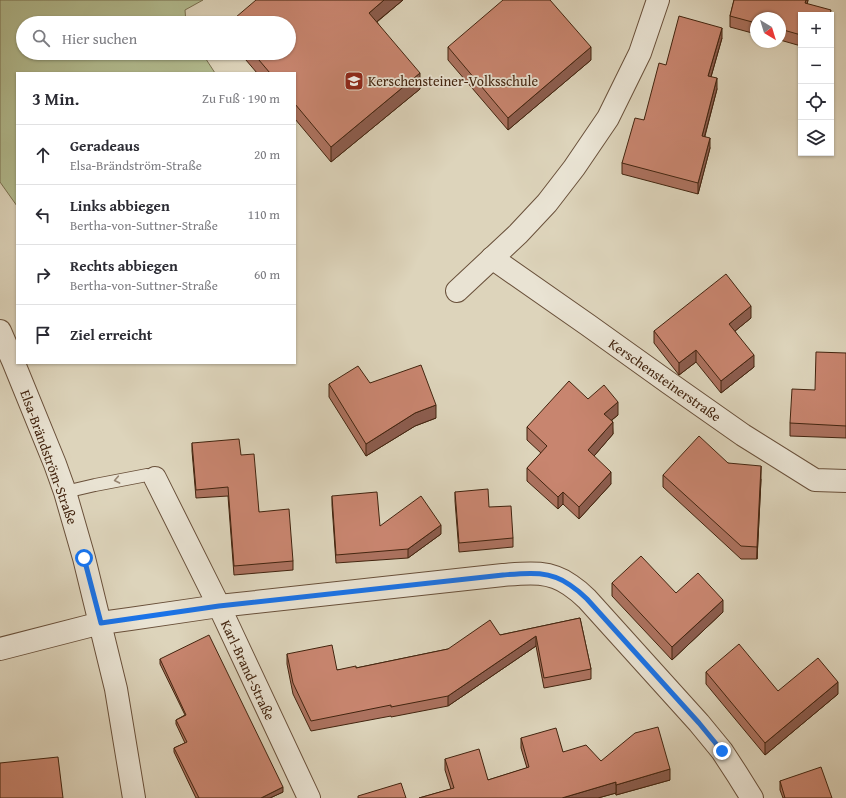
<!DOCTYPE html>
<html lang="de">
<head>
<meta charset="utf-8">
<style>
	:root { --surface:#fff; --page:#f7f7f7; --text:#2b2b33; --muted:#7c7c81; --line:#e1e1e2 }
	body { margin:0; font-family:"Gentium Book Plus",serif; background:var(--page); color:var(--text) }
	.controls { position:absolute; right:12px; top:12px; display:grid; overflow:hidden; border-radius:0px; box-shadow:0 1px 3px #0004 }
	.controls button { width:36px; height:36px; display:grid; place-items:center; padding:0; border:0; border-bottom:1px solid var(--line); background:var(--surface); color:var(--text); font:20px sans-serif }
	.compass { position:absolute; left:750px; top:12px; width:36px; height:36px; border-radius:50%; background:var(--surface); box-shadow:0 1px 3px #0004; rotate:142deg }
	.stop { position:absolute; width:12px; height:12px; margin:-9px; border:3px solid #1a73e8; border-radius:50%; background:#fff }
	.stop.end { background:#1a73e8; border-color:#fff; box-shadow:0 1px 4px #0008 }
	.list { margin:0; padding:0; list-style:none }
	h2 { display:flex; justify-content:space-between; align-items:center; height:52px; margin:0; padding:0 16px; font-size:17px }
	h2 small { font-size:13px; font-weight:400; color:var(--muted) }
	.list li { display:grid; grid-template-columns:26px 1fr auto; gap:12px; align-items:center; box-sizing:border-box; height:60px; padding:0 16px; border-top:1px solid var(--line) }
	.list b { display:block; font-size:15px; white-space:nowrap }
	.list p { margin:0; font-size:13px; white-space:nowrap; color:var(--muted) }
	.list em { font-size:13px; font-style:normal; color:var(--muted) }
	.icon { flex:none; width:22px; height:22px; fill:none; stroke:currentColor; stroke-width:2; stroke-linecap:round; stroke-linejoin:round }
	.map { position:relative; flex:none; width:846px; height:798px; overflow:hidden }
	.search { position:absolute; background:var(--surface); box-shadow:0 1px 3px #0004; left:16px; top:16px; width:280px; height:44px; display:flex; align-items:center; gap:10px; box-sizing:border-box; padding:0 14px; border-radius:22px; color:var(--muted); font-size:15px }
	.panel { position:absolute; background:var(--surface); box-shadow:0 1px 3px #0004; left:16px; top:72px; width:280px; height:292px; border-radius:0px }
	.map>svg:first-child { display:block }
	.green { fill:#b2bc90; stroke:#7a7050 }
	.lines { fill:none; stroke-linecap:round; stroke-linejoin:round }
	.lane-casing { stroke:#69503a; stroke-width:14 }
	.street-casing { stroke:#69503a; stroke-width:24 }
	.lane { stroke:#e9e3d3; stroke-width:12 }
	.street { stroke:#e9e3d3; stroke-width:22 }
	.wall { fill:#ac725f; stroke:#42240f }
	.shaded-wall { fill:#8c5d4e; stroke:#42240f }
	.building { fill:#c8856f; stroke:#42240f }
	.oneway { stroke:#968471 }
	.route { stroke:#1a73e8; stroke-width:5 }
	.labels { text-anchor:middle; stroke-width:3.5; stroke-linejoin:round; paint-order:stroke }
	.poi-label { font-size:14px; fill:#42240f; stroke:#e9e3d3; text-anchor:start }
	.street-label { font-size:14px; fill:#42240f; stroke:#e9e3d3 }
</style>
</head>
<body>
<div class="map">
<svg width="846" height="798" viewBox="0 0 846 798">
	<rect width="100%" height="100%" fill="#ddd4bb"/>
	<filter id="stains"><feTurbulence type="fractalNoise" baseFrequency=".005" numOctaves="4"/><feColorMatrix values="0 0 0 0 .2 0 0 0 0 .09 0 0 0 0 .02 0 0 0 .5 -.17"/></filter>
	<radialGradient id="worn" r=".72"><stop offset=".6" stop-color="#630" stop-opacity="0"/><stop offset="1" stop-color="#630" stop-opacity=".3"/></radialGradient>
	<!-- green -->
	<path class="green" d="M0 0H203L185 10 186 23H23V53H202L215 73H17V206L0 182Z"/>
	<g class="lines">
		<defs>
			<path id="lane" d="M65 492 95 485 147 475 155 478"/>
			<g id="street">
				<path d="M492 258 588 325 669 383 743 435 815 480 846 481"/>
				<path d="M457 291 518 234 547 203 574 168 608 118 640 53 658 0"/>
				<path d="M0 331 13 361 55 464 65 492 84 558 116 689 134 798"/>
				<path d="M155 478 219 606 309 798"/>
				<path d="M0 649 101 623 130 619 219 606 503 575C527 573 549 570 570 585 576 589 582 594 587 599L699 723 722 751 737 774 752 798"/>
			</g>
		</defs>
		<!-- lane casing -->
		<use href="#lane" class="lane-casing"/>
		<!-- street casing -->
		<use href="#street" class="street-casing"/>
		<!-- lane -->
		<use href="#lane" class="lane"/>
		<!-- street -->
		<use href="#street" class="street"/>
	</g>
	<!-- wall -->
	<g class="wall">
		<path d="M256 0H403L377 22 420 89 331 162 295 119V73H257L240 53H289Z"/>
		<path d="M734 0H808L807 4 831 15H801V46L780 40V18H756V34L730 27V16Z"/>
		<path d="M722 38 711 77 717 89 705 136 710 148 698 194 622 174V163L644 120 666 65Z"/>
		<path d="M448 47 591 60 508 130 448 60Z"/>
		<path d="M751 318 735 331 754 367 721 393 696 362 679 375 654 343V331Z"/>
		<path d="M846 353V438L790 436V423Z"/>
		<path d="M370 383 436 418 415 426 366 456 329 397V384Z"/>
		<path d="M588 399 618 415 612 420 613 434 594 456 611 484 579 519 563 504 558 509 527 481V468L541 453 527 440V427Z"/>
		<path d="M192 443 241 455 259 512 293 561V570L234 575 228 496 196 498 192 451Z"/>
		<path d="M728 463 761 479 757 559H741L663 487V475Z"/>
		<path d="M455 492 489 507 513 538V547L459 552 455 501Z"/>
		<path d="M332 496 380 526 441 534 408 558 336 563 332 505Z"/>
		<path d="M612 583 676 593 723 612 672 660 612 596Z"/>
		<path d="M580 618 591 669V679L544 688 536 646 448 706 391 717V716L311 731 293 694 287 664V654L337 670 356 668 448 649 500 635Z"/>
		<path d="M160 659 283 792 270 798H196L174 752V748L185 743 176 724V720L185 715 160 664Z"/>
		<path d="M706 672 778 691 838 694 765 755 706 684Z"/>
		<path d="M521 738 563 752 670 780 616 795V793L598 798H419L451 789 445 770V759L488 780 527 768 521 748Z"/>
		<path d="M780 781 832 798H783L780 790Z"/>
	</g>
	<!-- shaded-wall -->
	<g class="shaded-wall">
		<path d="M384 0H403L369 28V13Z"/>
		<path d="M806 0H808L805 14V3Z"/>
		<path d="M722 28V38L708 87V76Z"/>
		<path d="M591 47V60L508 130V118Z"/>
		<path d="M420 73V89L331 162V147Z"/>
		<path d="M717 78V89L702 146V136Z"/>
		<path d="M710 138V148L698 194V183Z"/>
		<path d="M751 306V318L729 336V324Z"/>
		<path d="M696 350V362L679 375V363Z"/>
		<path d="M754 355V367L721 393V381Z"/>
		<path d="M618 402V415L604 426V414Z"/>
		<path d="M436 405V418L415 426 366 456V444L415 413Z"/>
		<path d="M613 422V434L588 463V450Z"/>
		<path d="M761 466V479L757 559V547Z"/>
		<path d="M611 472V484L579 519V507Z"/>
		<path d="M563 492V504L558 509V497Z"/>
		<path d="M441 525V534L408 558V549Z"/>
		<path d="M723 600V612L672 660V647Z"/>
		<path d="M536 636V646L448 706V696Z"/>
		<path d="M838 682V694L765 755V743Z"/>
		<path d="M670 769V780L616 795V785Z"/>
		<path d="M616 782V793L598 798H562Z"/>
		<path d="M283 787V792L270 798H261Z"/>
	</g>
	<!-- building -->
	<g class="building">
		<path d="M256 0H384L369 13 420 73 331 147 295 104V73H270L253 53H289V23H229Z"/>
		<path d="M503 0H550L591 47 508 118 448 47Z"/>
		<path d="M734 0H806L805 3 831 10 830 15H801V35L780 29V18H756V23L730 16Z"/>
		<path d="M679 16 722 28 708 76 717 78 702 136 710 138 698 183 622 163 635 118 644 120 659 63 666 65Z"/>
		<path d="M726 274 751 306 729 324 754 355 721 381 696 350 679 363 654 331Z"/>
		<path d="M816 352 846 353V426L790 423 792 389 815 390Z"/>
		<path d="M421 365 436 405 415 413 366 444 329 384 358 366 370 383Z"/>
		<path d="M569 381 588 399 604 385 618 402 604 414 613 422 588 450 611 472 579 507 563 492 558 497 527 468 547 446 527 427Z"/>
		<path d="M699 436 728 463 761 466 757 547 741 546 663 475Z"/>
		<path d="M239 439 241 455 254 454 259 512 289 509 293 561 234 566 228 487 196 490 192 443Z"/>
		<path d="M488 489 489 507 511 506 513 538 459 543 455 492Z"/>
		<path d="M377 492 380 526 421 496 441 525 408 549 336 555 332 496Z"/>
		<path d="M641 556 676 593 698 573 723 600 672 647 612 583Z"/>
		<path d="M580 618 591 669 544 678 536 636 448 696 391 707V705L311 721 293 683 287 654 332 645 337 670 356 666V668L448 649 490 620 500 635Z"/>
		<path d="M209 635 283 787 261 798H199L174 748 187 742 176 720 186 715 160 659Z"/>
		<path d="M739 644 778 691 818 658 838 682 765 743 706 672Z"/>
		<path d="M658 727 670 769 616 785V782L562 798H419L454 788 445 759 479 749 488 780 529 767 521 738 556 728 563 752 586 745 601 761 635 733Z"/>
		<path d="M58 757 63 798H0V763Z"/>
		<path d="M821 767 832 798H785L780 781Z"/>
		<path d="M401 783 406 798H358V796Z"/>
	</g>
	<!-- one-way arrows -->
	<defs><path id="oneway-chevron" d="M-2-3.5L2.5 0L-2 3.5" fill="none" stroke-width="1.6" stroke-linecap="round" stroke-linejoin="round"/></defs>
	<use class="oneway" href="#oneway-chevron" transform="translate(117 480) rotate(169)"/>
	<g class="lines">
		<!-- route -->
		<path class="route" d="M84 558 101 623 219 606 503 575C527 573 549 570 570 585 576 589 582 594 587 599L699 723 722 751"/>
	</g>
	<!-- icons -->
	<defs>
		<symbol id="school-square" viewBox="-11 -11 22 22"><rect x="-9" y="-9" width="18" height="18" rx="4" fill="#8f2418" stroke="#e9e3d3"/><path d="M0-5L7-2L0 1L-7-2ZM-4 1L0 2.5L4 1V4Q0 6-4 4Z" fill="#fff"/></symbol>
	</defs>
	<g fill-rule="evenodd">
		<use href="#school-square" x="343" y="70" width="22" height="22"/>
	</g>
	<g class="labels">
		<!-- poi labels -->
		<g class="poi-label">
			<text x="368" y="86">Kerschensteiner-Volksschule</text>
		</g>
		<!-- street labels -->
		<g class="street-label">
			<text transform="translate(665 380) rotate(35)" y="5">Kerschensteinerstraße</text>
			<text transform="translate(49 457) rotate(70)" y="5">Elsa-Brändström-Straße</text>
			<text transform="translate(248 670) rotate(65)" y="5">Karl-Brand-Straße</text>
		</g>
	</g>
	<rect width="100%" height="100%" filter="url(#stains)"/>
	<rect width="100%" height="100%" fill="url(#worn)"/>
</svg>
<div class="controls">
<button>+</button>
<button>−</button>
<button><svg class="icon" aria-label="locate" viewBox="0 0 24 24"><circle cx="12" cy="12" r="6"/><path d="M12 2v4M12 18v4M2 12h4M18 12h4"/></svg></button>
<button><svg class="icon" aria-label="layers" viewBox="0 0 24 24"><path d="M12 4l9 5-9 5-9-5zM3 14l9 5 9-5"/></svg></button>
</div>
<svg class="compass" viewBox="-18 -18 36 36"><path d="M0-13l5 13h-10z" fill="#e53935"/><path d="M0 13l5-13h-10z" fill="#7c7c81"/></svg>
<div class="stop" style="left:84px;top:558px"></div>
<div class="stop end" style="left:722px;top:751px"></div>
<div class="search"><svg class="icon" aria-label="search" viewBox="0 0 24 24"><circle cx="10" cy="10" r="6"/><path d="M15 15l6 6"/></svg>Hier suchen</div>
<section class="panel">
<h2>3 Min.<small>Zu Fuß · 190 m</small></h2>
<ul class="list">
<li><svg class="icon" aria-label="ahead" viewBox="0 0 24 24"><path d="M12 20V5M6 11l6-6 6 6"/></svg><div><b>Geradeaus</b><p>Elsa-Brändström-Straße</p></div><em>20 m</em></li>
<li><svg class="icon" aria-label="left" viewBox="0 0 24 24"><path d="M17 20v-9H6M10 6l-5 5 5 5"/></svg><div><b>Links abbiegen</b><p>Bertha-von-Suttner-Straße</p></div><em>110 m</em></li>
<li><svg class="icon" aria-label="right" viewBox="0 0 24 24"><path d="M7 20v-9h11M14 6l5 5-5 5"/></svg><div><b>Rechts abbiegen</b><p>Bertha-von-Suttner-Straße</p></div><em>60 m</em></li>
<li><svg class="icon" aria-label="arrive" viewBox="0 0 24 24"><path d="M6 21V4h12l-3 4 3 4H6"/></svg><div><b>Ziel erreicht</b></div></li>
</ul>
</section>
</div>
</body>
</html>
